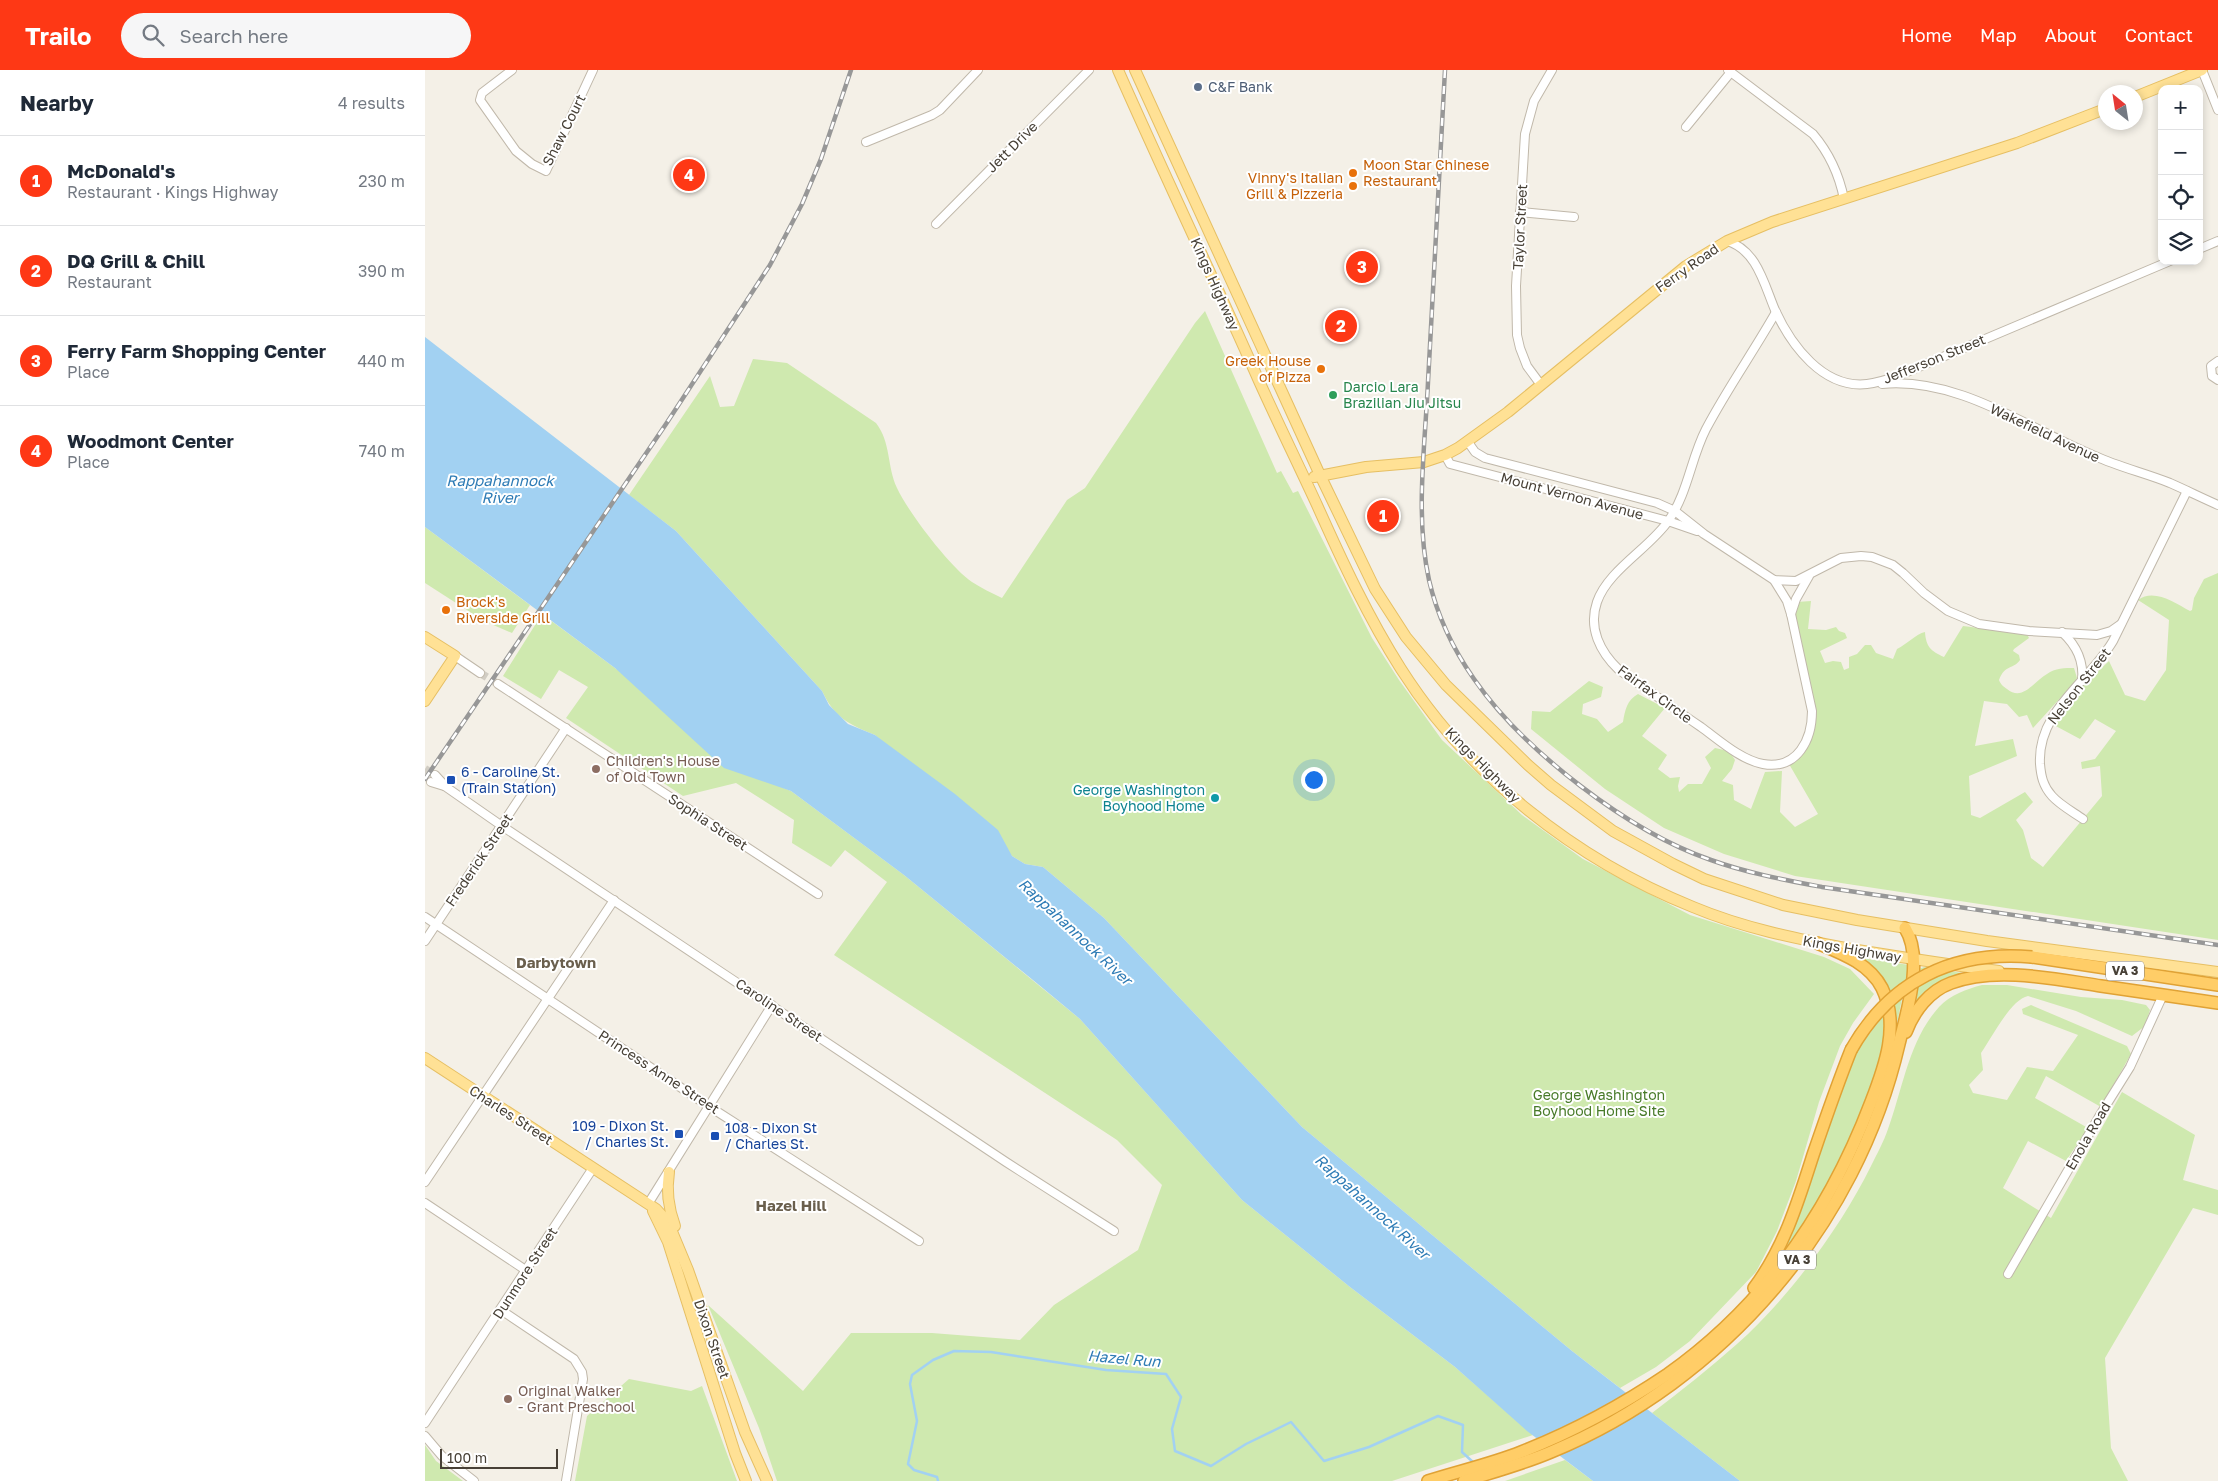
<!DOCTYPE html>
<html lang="en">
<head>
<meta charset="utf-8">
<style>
	:root { --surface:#fff; --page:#f6f6f7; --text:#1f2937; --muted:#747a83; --line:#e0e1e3; --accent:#fe3815 }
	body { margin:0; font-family:"Golos Text",sans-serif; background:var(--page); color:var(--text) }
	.controls { position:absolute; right:15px; top:15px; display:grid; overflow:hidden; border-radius:10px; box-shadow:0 2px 8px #0003 }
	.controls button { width:45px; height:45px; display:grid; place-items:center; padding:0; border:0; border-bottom:1px solid var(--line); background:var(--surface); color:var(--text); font:25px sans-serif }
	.compass { position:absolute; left:1673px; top:15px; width:45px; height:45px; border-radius:50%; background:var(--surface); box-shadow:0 2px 8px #0003; rotate:330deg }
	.scale { position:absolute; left:15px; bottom:12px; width:118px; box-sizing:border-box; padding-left:5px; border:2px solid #474036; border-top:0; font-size:14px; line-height:18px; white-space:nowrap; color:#474036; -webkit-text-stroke:4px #fff; paint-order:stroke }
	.you { position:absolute; left:888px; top:709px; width:18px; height:18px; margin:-12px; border:4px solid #fff; border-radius:50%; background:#1a73e8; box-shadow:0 0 0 8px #1a73e833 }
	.badge { display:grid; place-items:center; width:32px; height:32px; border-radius:50%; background:var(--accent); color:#fff; font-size:16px; font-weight:700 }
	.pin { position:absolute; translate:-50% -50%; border:2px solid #fff; box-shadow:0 1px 5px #0006 }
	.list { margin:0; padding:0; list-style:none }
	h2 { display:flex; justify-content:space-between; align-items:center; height:65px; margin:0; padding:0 20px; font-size:21px }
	h2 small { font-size:16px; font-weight:400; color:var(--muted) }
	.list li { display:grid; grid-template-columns:32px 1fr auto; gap:15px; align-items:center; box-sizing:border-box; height:90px; padding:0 20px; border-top:1px solid var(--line) }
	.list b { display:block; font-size:19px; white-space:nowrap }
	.list p { margin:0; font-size:16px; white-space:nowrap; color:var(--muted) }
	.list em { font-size:16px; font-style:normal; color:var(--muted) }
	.icon { flex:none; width:28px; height:28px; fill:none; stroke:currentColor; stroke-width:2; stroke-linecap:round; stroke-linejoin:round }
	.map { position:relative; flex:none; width:1793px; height:1411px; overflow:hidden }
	header { display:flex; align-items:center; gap:30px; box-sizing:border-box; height:70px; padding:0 25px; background:var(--accent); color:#fff }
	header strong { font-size:24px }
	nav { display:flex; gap:28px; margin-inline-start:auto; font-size:18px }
	.search { width:350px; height:45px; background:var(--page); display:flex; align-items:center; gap:12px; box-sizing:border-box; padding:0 18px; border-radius:28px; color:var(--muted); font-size:19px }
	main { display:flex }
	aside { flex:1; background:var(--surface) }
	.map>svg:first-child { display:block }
	.green { fill:#cfe9af }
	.water { fill:#a2d1f2 }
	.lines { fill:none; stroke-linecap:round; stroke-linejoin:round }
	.stream { stroke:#a2d1f2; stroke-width:2.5 }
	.minor-tunnel { stroke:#d1cdc4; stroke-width:8; stroke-dasharray:8 4; stroke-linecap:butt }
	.minor-casing { stroke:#c0b8aa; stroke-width:10 }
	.major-casing { stroke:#e6bf63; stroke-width:12 }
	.highway-casing { stroke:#e0a235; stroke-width:14 }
	.minor { stroke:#fff; stroke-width:8 }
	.major { stroke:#ffe195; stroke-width:10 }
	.highway { stroke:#ffcd67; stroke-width:11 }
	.rail-casing { stroke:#979797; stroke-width:4.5 }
	.rail { stroke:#fff; stroke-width:2.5; stroke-dasharray:8; stroke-linecap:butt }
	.highway-bridge-casing { stroke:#e0a235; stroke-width:14; stroke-linecap:butt }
	.highway-bridge { stroke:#ffcd67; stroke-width:11 }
	.service-dot { fill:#5c6f8a; stroke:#fff; stroke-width:2 }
	.food-dot { fill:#e8710a; stroke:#fff; stroke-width:2 }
	.leisure-dot { fill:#2e9e5b; stroke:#fff; stroke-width:2 }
	.education-dot { fill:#8d6e63; stroke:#fff; stroke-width:2 }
	.transit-dot { fill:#1a4fb4; stroke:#fff; stroke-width:2 }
	.culture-dot { fill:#0f9aa8; stroke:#fff; stroke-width:2 }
	.labels { text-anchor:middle; stroke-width:4; stroke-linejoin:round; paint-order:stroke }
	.shield { fill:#fff; stroke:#7e7972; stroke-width:1 }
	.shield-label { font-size:12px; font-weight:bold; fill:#474036 }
	.service-label { font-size:14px; fill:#4e5e75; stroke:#fff; text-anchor:start }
	.street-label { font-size:14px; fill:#474036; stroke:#fff }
	.food-label { font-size:14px; fill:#c56008; stroke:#fff; text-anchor:start }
	.leisure-label { font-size:14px; fill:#27864d; stroke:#fff; text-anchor:start }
	.education-label { font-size:14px; fill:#785e54; stroke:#fff; text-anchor:start }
	.transit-label { font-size:14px; fill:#164399; stroke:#fff; text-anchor:start }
	.culture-label { font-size:14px; fill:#0d838f; stroke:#fff; text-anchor:end }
	.park-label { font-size:14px; fill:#477a28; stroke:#fff }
	.water-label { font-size:15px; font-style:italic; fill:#2d7bb5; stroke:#fff }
	.neighbourhood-label { font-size:15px; font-weight:bold; fill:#6a5f4d; stroke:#fff }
</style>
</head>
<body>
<header>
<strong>Trailo</strong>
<div class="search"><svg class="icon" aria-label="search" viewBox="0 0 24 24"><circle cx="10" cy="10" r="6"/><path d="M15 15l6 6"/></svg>Search here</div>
<nav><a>Home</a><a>Map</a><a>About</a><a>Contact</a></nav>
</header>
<main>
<aside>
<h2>Nearby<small>4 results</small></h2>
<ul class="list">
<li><span class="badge">1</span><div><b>McDonald's</b><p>Restaurant · Kings Highway</p></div><em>230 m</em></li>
<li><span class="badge">2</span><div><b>DQ Grill &amp; Chill</b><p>Restaurant</p></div><em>390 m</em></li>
<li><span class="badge">3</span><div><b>Ferry Farm Shopping Center</b><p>Place</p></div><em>440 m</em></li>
<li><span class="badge">4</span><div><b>Woodmont Center</b><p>Place</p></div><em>740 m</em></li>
</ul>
</aside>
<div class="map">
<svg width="1793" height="1411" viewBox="0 0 1793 1411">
	<rect width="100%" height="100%" fill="#f4f0e7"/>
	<!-- green -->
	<g class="green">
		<path d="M780 241 852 403 856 401 868 423 873 421 947 568 974 610 1017 670 1097 745 1158 789 1265 845 1399 887 1425 899 1449 924 1428 953 1415 976 1394 1032 1371 1111 1352 1161 1331 1202 1265 1271 1231 1297 1195 1318 1147 1281 877 1057 679 848 618 797 600 794 587 786 450 665C423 654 410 648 397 621L251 461 204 425 285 306 295 337 309 336 328 289 362 293 451 353C466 372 462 397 472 418 483 442 525 497 547 512 556 518 567 523 577 528L642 430 660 418 770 253Z"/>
		<path d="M0 457 105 535 87 563 59 551 0 513Z"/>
		<path d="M1793 503V870L1370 806 1299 784 1239 758 1180 719 1106 659 1107 641 1125 642 1164 611 1178 617 1176 627 1158 634 1157 644 1172 649 1183 662 1198 652C1200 640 1202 630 1213 624L1240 638 1217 666 1242 685 1233 699 1245 708 1255 707 1253 716 1254 722 1263 714H1277L1286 698 1280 687 1290 678C1300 680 1305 681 1310 690L1307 699 1297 711 1308 715 1309 730 1326 739 1340 702 1357 701 1355 742 1370 757 1393 744 1364 694 1384 676 1391 643 1369 547 1372 532 1386 531 1383 559 1401 560 1411 557 1414 561 1420 563 1422 568 1395 581 1400 593 1408 591 1416 592 1419 600 1424 598V587L1432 584 1440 575H1446L1451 583 1468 589 1472 579C1482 574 1491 564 1500 562 1501 577 1506 581 1519 587L1538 556 1602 564 1604 568 1589 579 1588 581 1594 585 1595 590C1588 600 1580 594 1574 610 1576 615 1578 616 1582 619 1598 632 1609 611 1622 604 1630 598 1640 598 1649 598L1652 608 1648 614 1608 658 1602 645 1594 647 1582 634 1559 631 1550 676 1588 669 1592 686 1544 706 1546 745 1555 748 1600 722 1608 732 1591 750 1598 760 1606 788 1618 797 1677 726 1675 696 1657 699 1656 692 1670 689 1691 661 1670 649 1655 669 1627 654 1649 624 1684 591 1700 625 1720 631 1741 600 1744 550 1713 530C1729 518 1750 533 1765 541L1767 540 1769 528 1779 509Z"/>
		<path d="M117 544 344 712 366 721 479 805 655 949 817 1130 925 1217 1030 1297 1108 1365 967 1411H352L334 1358 283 1235 378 1321 426 1263H507L595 1270 629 1235 713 1180 737 1115 692 1070 409 885 462 812 420 780 406 797 367 773 369 750 311 713 258 726 141 648 163 617 134 600 116 629 78 606Z"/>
		<path d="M1437 888 1484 895 1471 958H1469V952Z"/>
		<path d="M1499 897 1537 903 1528 906 1487 939 1494 899Z"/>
		<path d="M1557 915H1582L1656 927 1697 930 1721 935 1725 940 1720 956 1707 966 1651 941 1603 926C1586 929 1566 969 1556 983L1558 1000 1544 1015 1548 1023 1582 1030 1602 997 1628 1001 1653 965 1598 944 1597 939 1606 935 1702 976 1706 984 1676 1037 1621 1006 1610 1028 1663 1058 1641 1091 1603 1071 1578 1118 1626 1148 1697 1022 1770 1065 1758 1110 1793 1120V1145L1768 1138 1680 1288 1686 1378 1703 1411H1315L1227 1343C1256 1321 1285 1298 1312 1274 1363 1229 1416 1157 1446 1096 1452 1084 1459 1071 1463 1059 1478 1018 1484 970 1514 937 1525 925 1542 919 1557 915Z"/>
		<path d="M1459 944C1463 970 1453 994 1445 1019 1424 1078 1395 1131 1359 1182L1358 1180 1431 982Z"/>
		<path d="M204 1309 266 1321 277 1316 312 1411H150L162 1346Z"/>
		<path d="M0 1375 11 1391 38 1411H0Z"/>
		<path d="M1140 1390 1168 1411H1080Z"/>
	</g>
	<!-- water -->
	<path class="water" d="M0 267 251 461 397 621 404 635 423 654 450 665 530 724 573 760 587 786 600 794 618 797 679 848 877 1057 1147 1281 1315 1411H1168L1102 1361 1030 1297 925 1217 817 1130 655 949 614 915 479 805 366 721 299 698 190 598 0 457Z"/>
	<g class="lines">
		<!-- stream -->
		<path class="stream" d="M513 1411 512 1407 489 1400 483 1394 492 1351 485 1314 487 1305 508 1290 529 1281 566 1282 681 1300 741 1304 756 1327 747 1359 750 1381 786 1396 821 1374 866 1352 899 1391 944 1377 1013 1346 1038 1355 1037 1382 1049 1393"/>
		<!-- minor-tunnel -->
		<g class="minor-tunnel">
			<path d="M55 603 73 614"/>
			<path d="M0 699 10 705"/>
		</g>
		<defs>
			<g id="minor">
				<path d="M87 0 57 23 55 30 91 81 107 94 121 101 168 0"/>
				<path d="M1303 0 1388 64C1405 84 1414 104 1419 129"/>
				<path d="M1777 0 1793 40"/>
				<path d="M1261 57 1306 2"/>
				<path d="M441 72 507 45 515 40 553 0"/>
				<path d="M1095 142 1149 147"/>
				<path d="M511 154 664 0"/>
				<path d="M1302 171C1332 180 1339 214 1350 240 1366 275 1398 319 1442 314 1453 313 1464 309 1475 305L1745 191"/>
				<path d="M1774 179 1793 171"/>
				<path d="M1793 291 1786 296 1787 306 1793 310"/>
				<path d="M1457 314C1534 307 1602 358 1670 386 1694 397 1720 403 1745 413 1761 420 1777 428 1793 435"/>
				<path d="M1116 315 1102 296 1095 278 1092 265 1091 216 1100 64 1109 31 1127 0"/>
				<path d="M1043 372 1050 382 1060 388 1232 433 1250 441 1279 464 1349 510 1371 511 1416 488 1436 486 1447 487 1468 495 1478 503 1499 523 1523 541 1554 554 1604 561 1672 565 1686 561 1696 554"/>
				<path d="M1020 385 1025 394 1243 451 1272 461"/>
				<path d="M1349 510 1362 531 1366 544 1387 641C1387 669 1373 700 1338 694 1316 690 1294 670 1276 657 1248 638 1221 619 1194 600 1175 582 1163 558 1172 532 1183 500 1225 478 1244 450 1263 422 1266 388 1281 359 1302 319 1329 281 1351 242"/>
				<path d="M1366 544 1371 529 1384 506"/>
				<path d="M1637 562C1652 576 1659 591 1657 611"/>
				<path d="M30 586 55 603"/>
				<path d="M73 614 393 824"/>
				<path d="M10 705 21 717 77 756 581 1092 689 1161"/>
				<path d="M6 712 19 716"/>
				<path d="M1658 749C1648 742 1635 735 1627 726 1618 716 1616 706 1615 694 1612 641 1664 612 1688 571L1762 421"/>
				<path d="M0 847 285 1037 494 1171"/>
				<path d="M0 871 141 658"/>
				<path d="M0 1112 189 830"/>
				<path d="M0 1133 102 1201"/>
				<path d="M223 1134 347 935"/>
				<path d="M1583 1204 1675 1045 1705 997 1738 925"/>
				<path d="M76 1240 149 1289 157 1302 158 1309 141 1411"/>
				<path d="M0 1353 168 1098"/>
				<path d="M0 1366 17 1386 49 1411"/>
			</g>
			<g id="major">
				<path d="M693 0C739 104 788 207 834 311 853 353 873 394 892 435 917 491 943 547 976 599 1044 706 1151 790 1268 837 1318 858 1372 869 1426 879 1475 887 1525 895 1574 901"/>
				<path d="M710 0 895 405 950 519 981 567 1021 615 1103 695 1126 715 1188 761 1248 794 1279 809 1358 835 1432 850 1562 871 1793 902"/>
				<path d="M1710 27 1777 0"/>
				<path d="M889 407 941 397 999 392 1020 385 1033 378 1083 342 1261 196 1302 171 1347 152 1592 73 1680 39"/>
				<path d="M0 567 30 586 0 631"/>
				<path d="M0 988 231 1139 243 1152 263 1200 320 1362 342 1411"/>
				<path d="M244 1102C241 1121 243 1137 250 1156"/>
				<path d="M228 1141 243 1172 310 1383 321 1411"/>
			</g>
			<g id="highway">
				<path d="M1607 887 1793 915"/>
				<path d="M1481 962C1489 941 1504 921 1526 913 1570 896 1630 909 1676 916 1715 922 1754 927 1793 933"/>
				<path d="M1329 1218C1359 1178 1373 1132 1388 1085 1400 1050 1412 1015 1426 980"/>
				<path d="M1003 1411C1034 1401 1066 1394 1096 1382 1147 1362 1197 1335 1243 1304 1339 1236 1405 1140 1446 1032 1460 996 1475 955 1457 918 1444 893 1416 883 1392 873"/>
				<path d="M1039 1411C1068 1402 1098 1394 1126 1382 1298 1311 1432 1155 1474 974 1482 941 1499 888 1480 858"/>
			</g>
		</defs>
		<!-- minor casing -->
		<use href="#minor" class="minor-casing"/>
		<!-- major casing -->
		<use href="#major" class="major-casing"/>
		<!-- highway casing -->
		<use href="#highway" class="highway-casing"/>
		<!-- minor -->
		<use href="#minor" class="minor"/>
		<!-- major -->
		<use href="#major" class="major"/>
		<!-- highway -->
		<use href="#highway" class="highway"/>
		<defs>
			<g id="rail">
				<path d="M1020 0C1014 104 1009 208 1003 312 1000 377 990 446 1004 510 1012 545 1028 579 1049 609 1098 680 1204 762 1286 790 1322 803 1360 810 1397 817L1793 875"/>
				<path d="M0 709 241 354 345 195 377 134 396 89 426 0"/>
			</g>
		</defs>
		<!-- rail casing -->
		<use href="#rail" class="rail-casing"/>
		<!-- rail -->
		<use href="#rail" class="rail"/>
		<defs>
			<path id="highway-bridge" d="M1426 980C1465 911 1528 880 1607 887"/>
		</defs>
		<!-- highway-bridge casing -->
		<use href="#highway-bridge" class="highway-bridge-casing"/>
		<!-- highway-bridge -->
		<use href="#highway-bridge" class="highway-bridge"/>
	</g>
	<!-- markers -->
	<circle class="service-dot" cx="773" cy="17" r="5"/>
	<g class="food-dot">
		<circle cx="928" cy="103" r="5"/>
		<circle cx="928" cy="116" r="5"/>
		<circle cx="896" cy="299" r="5"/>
		<circle cx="21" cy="540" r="5"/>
	</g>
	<circle class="leisure-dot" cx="908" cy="325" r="5"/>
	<g class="education-dot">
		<circle cx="171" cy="699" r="5"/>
		<circle cx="83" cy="1329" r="5"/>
	</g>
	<g class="transit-dot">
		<rect x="21" y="705" width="10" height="10" rx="2.5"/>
		<rect x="249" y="1059" width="10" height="10" rx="2.5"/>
		<rect x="285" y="1061" width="10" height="10" rx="2.5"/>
	</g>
	<circle class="culture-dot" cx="790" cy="728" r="5"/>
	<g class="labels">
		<!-- shield labels -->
		<g class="shield">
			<rect x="1681" y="891.5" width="38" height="19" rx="4"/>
			<rect x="1353" y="1180.5" width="38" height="19" rx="4"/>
		</g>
		<g class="shield-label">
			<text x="1700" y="905">VA 3</text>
			<text x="1372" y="1194">VA 3</text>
		</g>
		<!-- service labels -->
		<g class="service-label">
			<text x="783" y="22">C&amp;F Bank</text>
		</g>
		<!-- street labels -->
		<g class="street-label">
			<text transform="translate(139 60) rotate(-63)" y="5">Shaw Court</text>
			<text transform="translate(587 77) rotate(-45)" y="5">Jett Drive</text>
			<text transform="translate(1095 157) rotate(-87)" y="5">Taylor Street</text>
			<text transform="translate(1262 198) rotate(-35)" y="5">Ferry Road</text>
			<text transform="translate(790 214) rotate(66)" y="5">Kings Highway</text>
			<text transform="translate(1509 289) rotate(-22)" y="5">Jefferson Street</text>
			<text transform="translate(1620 363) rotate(25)" y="5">Wakefield Avenue</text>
			<text transform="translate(1147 426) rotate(15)" y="5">Mount Vernon Avenue</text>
			<text transform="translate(1654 616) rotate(-52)" y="5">Nelson Street</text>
			<text transform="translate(1230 624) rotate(36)" y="5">Fairfax Circle</text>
			<text transform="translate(1058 695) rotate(45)" y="5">Kings Highway</text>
			<text transform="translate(283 752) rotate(33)" y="5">Sophia Street</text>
			<text transform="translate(54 790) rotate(-56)" y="5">Frederick Street</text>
			<text transform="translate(1427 879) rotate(10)" y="5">Kings Highway</text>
			<text transform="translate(354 940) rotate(34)" y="5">Caroline Street</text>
			<text transform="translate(234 1002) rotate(33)" y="5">Princess Anne Street</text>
			<text transform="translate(86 1045) rotate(33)" y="5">Charles Street</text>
			<text transform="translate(1663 1066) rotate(-60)" y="5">Enola Road</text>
			<text transform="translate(100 1203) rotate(-57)" y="5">Dunmore Street</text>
			<text transform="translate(287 1269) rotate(71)" y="5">Dixon Street</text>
		</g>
		<!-- food labels -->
		<g class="food-label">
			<text x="938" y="100">Moon Star Chinese<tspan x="938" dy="16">Restaurant</tspan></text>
			<text x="918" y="113" text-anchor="end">Vinny's Italian<tspan x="918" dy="16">Grill &amp; Pizzeria</tspan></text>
			<text x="886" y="296" text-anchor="end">Greek House<tspan x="886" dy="16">of Pizza</tspan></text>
			<text x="31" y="537">Brock's<tspan x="31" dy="16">Riverside Grill</tspan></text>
		</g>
		<!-- leisure labels -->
		<g class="leisure-label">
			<text x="918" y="322">Darcio Lara<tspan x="918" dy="16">Brazilian Jiu Jitsu</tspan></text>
		</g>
		<!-- education labels -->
		<g class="education-label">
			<text x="181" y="696">Children's House<tspan x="181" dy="16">of Old Town</tspan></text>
			<text x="93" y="1326">Original Walker<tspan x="93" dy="16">- Grant Preschool</tspan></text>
		</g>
		<!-- transit labels -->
		<g class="transit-label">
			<text x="36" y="707">6 - Caroline St.<tspan x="36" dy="16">(Train Station)</tspan></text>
			<text x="244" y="1061" text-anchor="end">109 - Dixon St.<tspan x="244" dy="16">/ Charles St.</tspan></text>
			<text x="300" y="1063">108 - Dixon St<tspan x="300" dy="16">/ Charles St.</tspan></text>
		</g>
		<!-- culture labels -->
		<g class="culture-label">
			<text x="780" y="725">George Washington<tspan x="780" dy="16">Boyhood Home</tspan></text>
		</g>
		<!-- park labels -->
		<g class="park-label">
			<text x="1174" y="1030">George Washington<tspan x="1174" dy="16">Boyhood Home Site</tspan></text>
		</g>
		<!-- water labels -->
		<g class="water-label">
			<text x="75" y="416">Rappahannock<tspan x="75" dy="17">River</tspan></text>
			<text transform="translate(650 862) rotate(43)" y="5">Rappahannock River</text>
			<text transform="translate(947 1137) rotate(42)" y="5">Rappahannock River</text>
			<text transform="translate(699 1289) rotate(5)" y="5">Hazel Run</text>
		</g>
		<!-- neighbourhood labels -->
		<g class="neighbourhood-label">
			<text x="131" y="898">Darbytown</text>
			<text x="366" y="1141">Hazel Hill</text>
		</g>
	</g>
</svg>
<div class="controls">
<button>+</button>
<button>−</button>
<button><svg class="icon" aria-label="locate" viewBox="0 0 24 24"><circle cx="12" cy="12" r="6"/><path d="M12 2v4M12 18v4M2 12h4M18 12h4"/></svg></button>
<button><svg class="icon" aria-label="layers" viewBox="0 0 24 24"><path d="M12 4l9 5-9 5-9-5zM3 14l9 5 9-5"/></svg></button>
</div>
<svg class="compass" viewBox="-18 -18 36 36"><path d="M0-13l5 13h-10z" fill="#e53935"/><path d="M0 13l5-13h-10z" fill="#747a83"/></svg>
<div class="scale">100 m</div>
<div class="you"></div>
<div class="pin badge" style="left:958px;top:446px">1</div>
<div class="pin badge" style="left:916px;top:256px">2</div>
<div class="pin badge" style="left:937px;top:197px">3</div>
<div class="pin badge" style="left:264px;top:105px">4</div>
</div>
</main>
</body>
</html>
